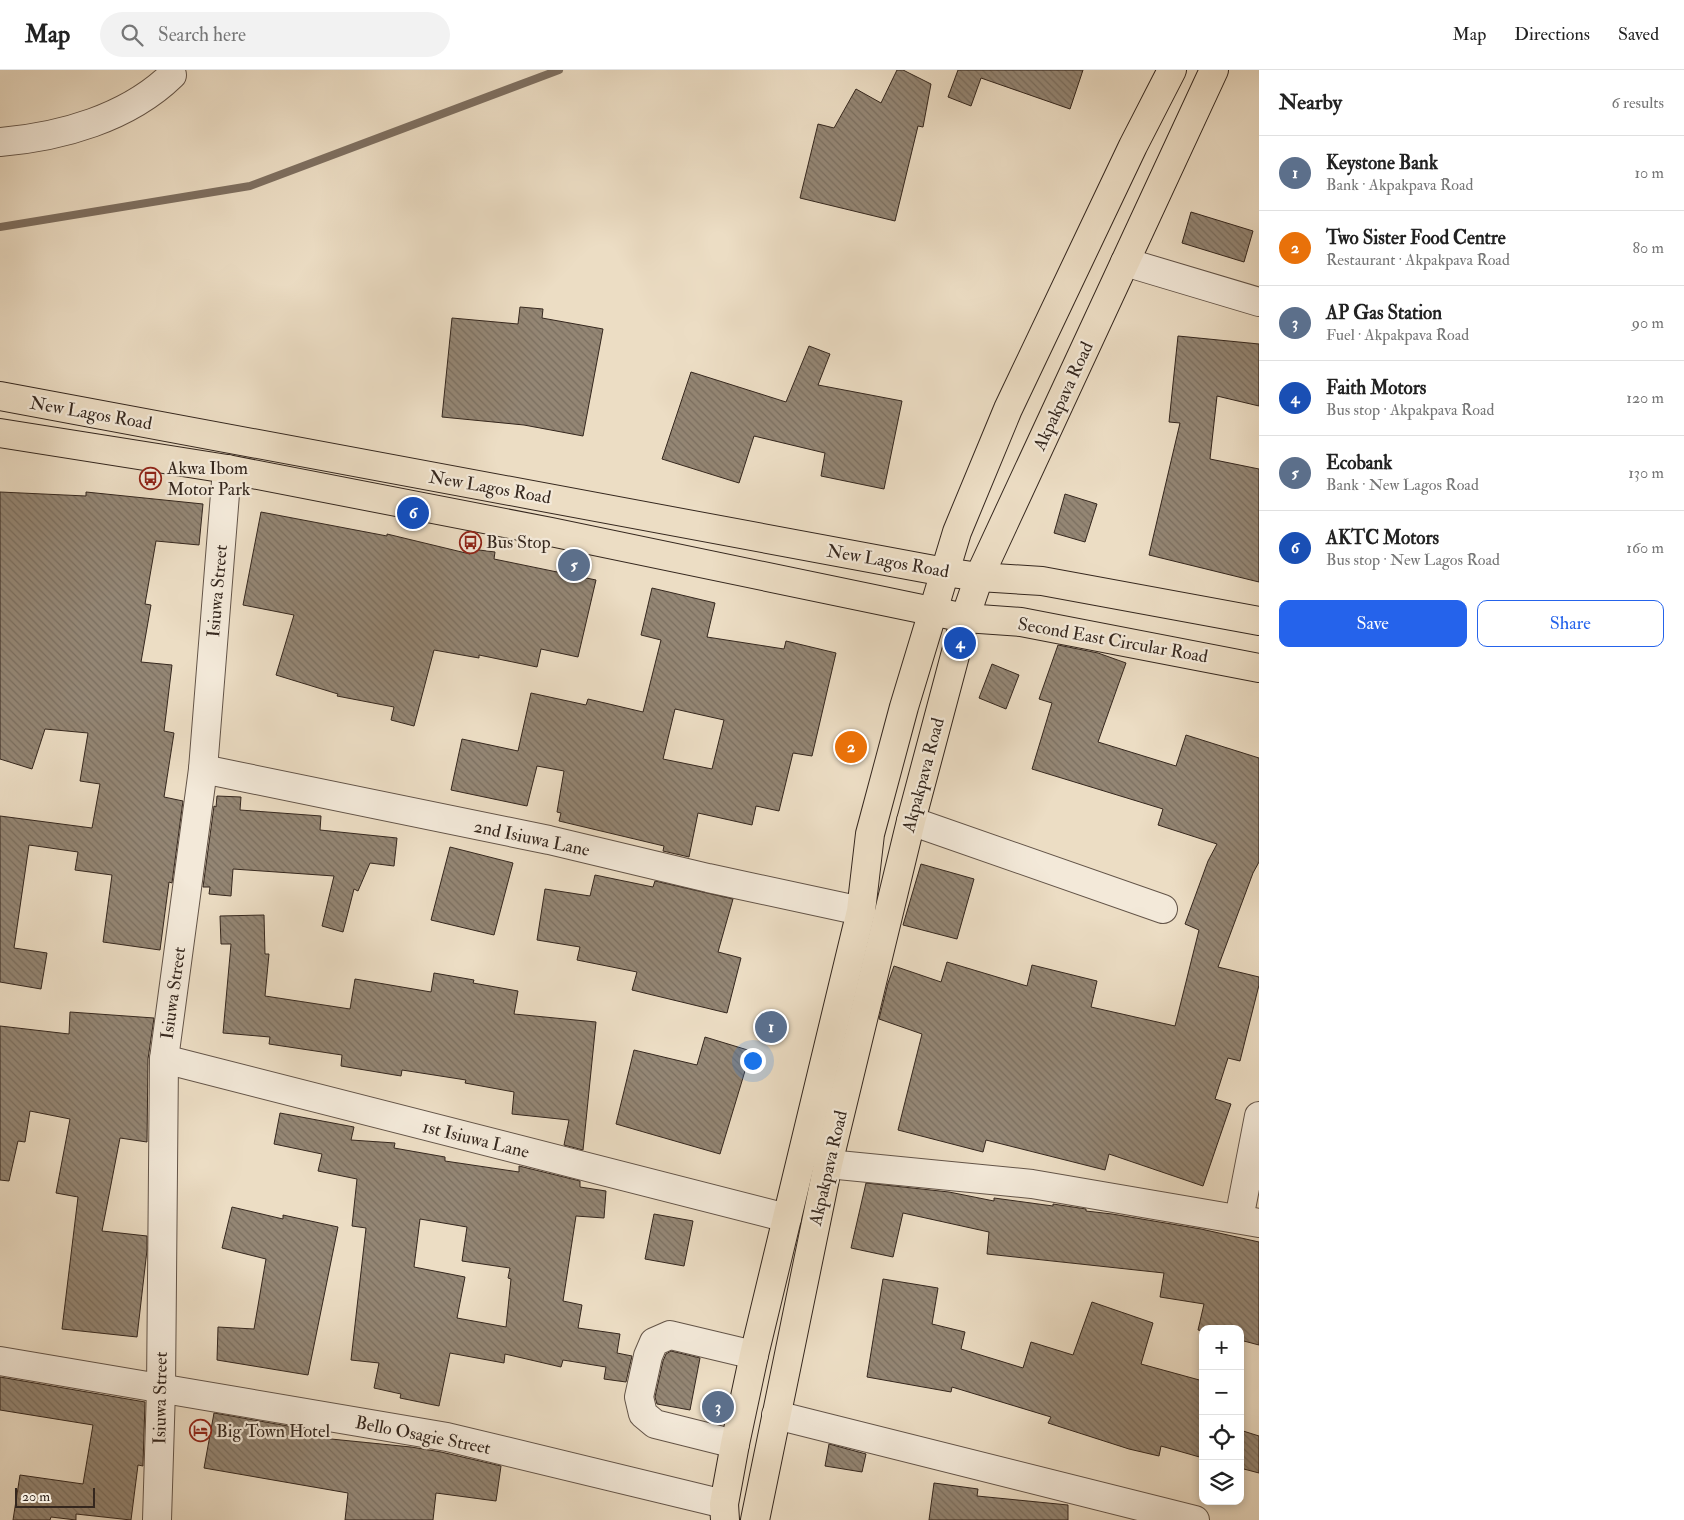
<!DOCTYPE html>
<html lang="en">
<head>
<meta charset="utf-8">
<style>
	:root { --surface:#fff; --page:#f2f2f2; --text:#222; --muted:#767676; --line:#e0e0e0; --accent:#2563eb }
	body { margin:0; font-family:"IM FELL Double Pica",serif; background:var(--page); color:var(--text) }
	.controls { position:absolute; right:15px; bottom:15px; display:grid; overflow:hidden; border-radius:10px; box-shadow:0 2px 8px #0003 }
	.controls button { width:45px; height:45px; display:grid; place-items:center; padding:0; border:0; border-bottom:1px solid var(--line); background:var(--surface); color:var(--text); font:25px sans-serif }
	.scale { position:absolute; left:15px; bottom:12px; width:80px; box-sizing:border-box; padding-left:5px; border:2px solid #35271e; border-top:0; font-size:14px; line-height:18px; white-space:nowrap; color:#35271e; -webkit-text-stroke:4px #f3e9d9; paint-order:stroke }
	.you { position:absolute; left:752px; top:990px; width:18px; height:18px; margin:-12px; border:4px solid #fff; border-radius:50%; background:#1a73e8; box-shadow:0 0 0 8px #1a73e833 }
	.badge { display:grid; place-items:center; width:32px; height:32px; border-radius:50%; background:var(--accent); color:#fff; font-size:16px; font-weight:700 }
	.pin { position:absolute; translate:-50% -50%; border:2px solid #fff; box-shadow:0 1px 5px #0006 }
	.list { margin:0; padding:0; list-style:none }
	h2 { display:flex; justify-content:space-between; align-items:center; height:65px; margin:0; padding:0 20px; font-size:21px }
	h2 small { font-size:16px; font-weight:400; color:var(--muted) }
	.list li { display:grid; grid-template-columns:32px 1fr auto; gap:15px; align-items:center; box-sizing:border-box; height:75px; padding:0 20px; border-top:1px solid var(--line) }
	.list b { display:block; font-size:19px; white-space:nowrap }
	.list p { margin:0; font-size:16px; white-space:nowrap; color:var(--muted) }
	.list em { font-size:16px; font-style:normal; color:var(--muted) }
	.actions { display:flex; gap:10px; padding:15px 20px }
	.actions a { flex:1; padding:11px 0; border:1px solid var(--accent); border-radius:10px; text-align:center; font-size:18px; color:var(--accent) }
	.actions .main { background:var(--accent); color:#fff }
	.icon { flex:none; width:28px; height:28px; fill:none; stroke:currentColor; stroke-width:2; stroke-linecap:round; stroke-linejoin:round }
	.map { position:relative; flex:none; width:1259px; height:1450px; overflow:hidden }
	header { display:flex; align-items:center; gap:30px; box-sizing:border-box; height:70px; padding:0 25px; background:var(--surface); border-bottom:1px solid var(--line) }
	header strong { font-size:24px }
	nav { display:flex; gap:28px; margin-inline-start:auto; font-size:18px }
	.search { width:350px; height:45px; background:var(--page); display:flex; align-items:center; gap:12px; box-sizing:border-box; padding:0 18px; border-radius:28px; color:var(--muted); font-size:19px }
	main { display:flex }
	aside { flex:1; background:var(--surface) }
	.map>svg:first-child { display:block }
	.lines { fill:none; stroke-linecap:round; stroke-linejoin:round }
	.stream { stroke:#7e6f60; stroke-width:8 }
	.building { fill:url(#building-back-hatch); stroke:#35271e; fill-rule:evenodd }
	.minor-casing { stroke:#635448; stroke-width:30 }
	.major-casing { stroke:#35271e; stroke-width:30 }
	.highway-casing { stroke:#35271e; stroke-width:30 }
	.minor { stroke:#f3e9d9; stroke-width:28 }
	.major { stroke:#ecddc4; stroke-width:28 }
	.highway { stroke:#ecddc4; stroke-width:28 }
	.labels { text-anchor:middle; stroke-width:4.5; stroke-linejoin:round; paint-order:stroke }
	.street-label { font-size:18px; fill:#35271e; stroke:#f3e9d9 }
	.poi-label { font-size:18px; fill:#35271e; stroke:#f3e9d9; text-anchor:start }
</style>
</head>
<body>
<header>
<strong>Map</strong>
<div class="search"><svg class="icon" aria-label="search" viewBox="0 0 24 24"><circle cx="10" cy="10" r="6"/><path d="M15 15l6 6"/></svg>Search here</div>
<nav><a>Map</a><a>Directions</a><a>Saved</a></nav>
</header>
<main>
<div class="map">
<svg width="1259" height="1450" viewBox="0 0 1259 1450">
	<defs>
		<pattern id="building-back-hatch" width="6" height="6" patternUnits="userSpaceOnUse" patternTransform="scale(1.25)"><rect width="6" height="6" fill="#948674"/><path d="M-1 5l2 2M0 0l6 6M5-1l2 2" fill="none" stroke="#7a6e5f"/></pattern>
	</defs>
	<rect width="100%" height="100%" fill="#ecddc4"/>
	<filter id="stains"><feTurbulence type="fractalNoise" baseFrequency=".004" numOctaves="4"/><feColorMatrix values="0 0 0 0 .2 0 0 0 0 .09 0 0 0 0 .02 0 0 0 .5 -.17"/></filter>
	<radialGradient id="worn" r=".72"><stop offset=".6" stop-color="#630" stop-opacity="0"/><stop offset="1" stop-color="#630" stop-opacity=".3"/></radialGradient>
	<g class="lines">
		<!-- stream -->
		<path class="stream" d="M0 157 250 116 559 0"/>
	</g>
	<!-- building -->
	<g class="building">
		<path d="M897 0H903L931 14 923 57 918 56 895 151 800 128 818 54 834 58 856 19 881 33Z"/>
		<path d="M958 0H1083L1070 39 981 8 971 36 948 27Z"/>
		<path d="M1191 142 1253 161 1244 192 1182 173Z"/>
		<path d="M520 237 543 239 542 248 603 259 583 366 524 355 442 347 452 248 518 254Z"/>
		<path d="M1178 266 1259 274V336L1217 326 1210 389 1259 399V512L1149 485 1180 353 1169 352Z"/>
		<path d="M809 276 830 284 818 315 902 331 884 419 821 406 825 383 754 366 739 413 662 389 691 302 786 332Z"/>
		<path d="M0 422 86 426V422L203 434 199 475 156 471 145 534 151 535 141 592 172 595 164 661 174 663 164 727 183 731 172 813 169 812 160 880 103 872 112 805 75 800 78 782 29 775 14 878 47 883 41 919 0 912V746L92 758 100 714 80 711 88 663 45 659 32 699 0 689Z"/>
		<path d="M1065 424 1097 434 1085 472 1054 463Z"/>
		<path d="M261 442 387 466V464L470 484 471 479 495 482 494 489 596 510 578 587 541 579 537 597 479 585V588L434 580 414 656 391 650 394 637 337 626 338 624 276 605 294 545 243 535Z"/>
		<path d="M652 518 715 533 707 567 784 579 786 571 836 583 812 686 793 683 779 741 756 736 752 755 698 743 689 787 663 781 664 776 559 751 561 743 557 742 564 701 537 696 527 736 451 720 462 669 518 681 531 623 586 635 588 629 643 642 661 570 641 565ZM675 639 724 650 712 699 663 689Z"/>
		<path d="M1058 575 1098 583 1126 593 1098 672 1176 696 1186 665 1259 688V792L1253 803 1218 897 1259 907V915L1240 991 1228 988 1215 1029 1231 1034 1203 1116 1109 1084 1105 1100 986 1070 983 1082 898 1060 922 964 879 949 888 913 894 896 941 912 947 892 1027 916 1032 895 1097 911 1091 937 1175 956 1199 860 1185 854 1208 791 1217 774 1158 755 1163 739 1032 699 1052 633 1039 629Z"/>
		<path d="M992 594 1019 605 1006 639 979 628Z"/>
		<path d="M217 726 241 727 240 740 321 746 320 760 397 768 394 796 370 793 358 821 354 819 343 862 322 856 334 806 233 799 231 826 209 824 210 817H203L214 736 216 737Z"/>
		<path d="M450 777 513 793 494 865 431 850Z"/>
		<path d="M921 794 974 809 957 869 903 855Z"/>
		<path d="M595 805 653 817 655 811 733 829 718 882 741 888 727 943 632 920 637 902 577 890 580 877 537 870 545 819 590 826Z"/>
		<path d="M264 845 265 884H269L265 926 350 939 355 909 431 922 434 903 474 910 473 913 518 921 514 944 596 952 583 1080 564 1075 569 1050 512 1044 514 1022 465 1013 466 1010 402 1000 401 1006 341 996 342 985 269 974 270 967 223 963 231 874H221L220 846Z"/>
		<path d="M70 942 154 948 148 989 147 1072 120 1068 102 1161 147 1166V1180L137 1267 62 1259 78 1127 56 1123 70 1049 30 1041 25 1072 18 1071 9 1111 0 1110V956L69 964Z"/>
		<path d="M705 967 751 981 720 1084 616 1054 634 980 697 995Z"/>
		<path d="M280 1043 354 1057 351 1070 395 1073 394 1078 445 1087V1091L519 1102V1096L580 1111V1117L606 1121 604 1148 576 1146 563 1231 582 1235 578 1258 620 1264 617 1283 632 1286 626 1312 604 1309 606 1297 563 1290 561 1297 505 1284 504 1293 450 1283 439 1336 400 1328 401 1324 374 1318 379 1293 351 1290 366 1158 352 1156 357 1109 318 1101 322 1084 274 1074ZM420 1149 467 1157 462 1191 510 1198 508 1208 511 1209 506 1257 457 1248 465 1207 414 1197Z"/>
		<path d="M866 1113 949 1122 994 1131V1128L1053 1136V1134L1086 1139V1141L1112 1144 1201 1159 1259 1172V1275L1240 1270V1259H1203V1261L1198 1260 1204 1234 1160 1227 1164 1203 987 1184 989 1162 903 1143 893 1187 851 1178Z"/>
		<path d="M232 1137 283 1149V1145L338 1157 308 1305 217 1290 218 1257 254 1259 266 1189 222 1178Z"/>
		<path d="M654 1144 693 1151 684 1196 645 1189Z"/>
		<path d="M883 1209 938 1218 932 1254 965 1262 961 1279 1023 1298 1031 1272 1073 1285 1092 1232 1153 1253 1141 1294 1203 1311V1388L1161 1376 1159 1386 1129 1379 1048 1353 1051 1347 952 1317 951 1322 867 1307Z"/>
		<path d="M671 1281 700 1288 690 1340 657 1334 655 1327 663 1291 666 1284Z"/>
		<path d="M0 1307 145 1332 143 1394V1396L138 1395 131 1450 76 1444V1450L51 1447 50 1450H13L20 1405 83 1414 93 1355 0 1340Z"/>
		<path d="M214 1343 322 1362 321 1368 411 1377 441 1382 501 1396 496 1431 436 1423 433 1450H345L348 1423 204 1398Z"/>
		<path d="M1240 1360 1259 1366V1403L1240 1398Z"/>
		<path d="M829 1374 866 1384 862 1402 825 1396Z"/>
		<path d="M934 1413 978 1419 977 1426 1068 1435V1450H929Z"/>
	</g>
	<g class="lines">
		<defs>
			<g id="minor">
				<path d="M0 72C61 67 128 48 172 5"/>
				<path d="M1125 192 1259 232"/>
				<path d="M203 699 549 770 708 808 861 841"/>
				<path d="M911 751 1163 839"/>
				<path d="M164 989 787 1148"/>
				<path d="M828 1094 1032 1114 1259 1153"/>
				<path d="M1239 1149 1259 1046"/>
				<path d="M0 1291 447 1367 724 1434"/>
				<path d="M776 1345 1195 1450"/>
				<path d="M735 1374 655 1354 643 1344 639 1327 648 1286 654 1272 670 1265 754 1285"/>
				<path d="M157 1450 161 1319 164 989 203 699 227 399"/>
			</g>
			<g id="major">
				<path d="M0 326 945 502 979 507 1042 511 1259 551"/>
				<path d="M0 363 227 399 551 462 965 548 1021 552 1259 598"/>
			</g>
			<g id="highway">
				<path d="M725 1450 724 1434 735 1374 754 1285 861 841 870 764 904 637 957 462 1008 339 1133 76 1172 0"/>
				<path d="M755 1450 828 1094 911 751 965 548 979 507 1214 0"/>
			</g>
		</defs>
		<!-- minor casing -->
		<use href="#minor" class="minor-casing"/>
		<!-- major casing -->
		<use href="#major" class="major-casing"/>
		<!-- highway casing -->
		<use href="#highway" class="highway-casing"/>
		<!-- minor -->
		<use href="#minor" class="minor"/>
		<!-- major -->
		<use href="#major" class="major"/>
		<!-- highway -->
		<use href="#highway" class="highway"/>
	</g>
	<!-- icons -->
	<defs>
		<symbol id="bus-ring" viewBox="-11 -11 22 22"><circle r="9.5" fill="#f3e9d9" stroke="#8f2418" stroke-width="1.5"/><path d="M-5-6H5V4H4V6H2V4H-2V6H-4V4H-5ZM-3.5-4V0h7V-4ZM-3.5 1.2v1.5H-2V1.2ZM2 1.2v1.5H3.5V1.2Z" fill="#8f2418"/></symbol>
		<symbol id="hotel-ring" viewBox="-11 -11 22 22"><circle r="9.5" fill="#f3e9d9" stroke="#8f2418" stroke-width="1.5"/><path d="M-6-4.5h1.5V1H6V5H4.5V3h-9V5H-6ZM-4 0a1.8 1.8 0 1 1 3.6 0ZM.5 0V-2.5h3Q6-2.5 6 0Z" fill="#8f2418"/></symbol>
	</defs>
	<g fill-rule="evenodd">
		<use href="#bus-ring" x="138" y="396" width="25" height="25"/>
		<use href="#bus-ring" x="458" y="460" width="25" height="25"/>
		<use href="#hotel-ring" x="188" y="1348" width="25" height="25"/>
	</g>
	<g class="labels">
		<!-- street labels -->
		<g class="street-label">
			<text transform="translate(1063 326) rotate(-65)" y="6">Akpakpava Road</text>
			<text transform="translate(91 343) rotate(10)" y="6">New Lagos Road</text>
			<text transform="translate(490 417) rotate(10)" y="6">New Lagos Road</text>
			<text transform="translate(888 491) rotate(10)" y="6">New Lagos Road</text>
			<text transform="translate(217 521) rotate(-85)" y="6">Isiuwa Street</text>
			<text transform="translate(1113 570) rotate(10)" y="6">Second East Circular Road</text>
			<text transform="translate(923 705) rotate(-75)" y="6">Akpakpava Road</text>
			<text transform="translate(532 768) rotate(12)" y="6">2nd Isiuwa Lane</text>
			<text transform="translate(173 923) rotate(-82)" y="6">Isiuwa Street</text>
			<text transform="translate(476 1069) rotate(14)" y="6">1st Isiuwa Lane</text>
			<text transform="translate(828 1098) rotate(-77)" y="6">Akpakpava Road</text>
			<text transform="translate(160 1328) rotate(-89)" y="6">Isiuwa Street</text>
			<text transform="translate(423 1365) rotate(11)" y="6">Bello Osagie Street</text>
		</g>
		<!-- poi labels -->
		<g class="poi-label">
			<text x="167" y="404">Akwa Ibom<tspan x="167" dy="21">Motor Park</tspan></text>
			<text x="486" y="478">Bus Stop</text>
			<text x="216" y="1367">Big Town Hotel</text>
		</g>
	</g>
	<rect width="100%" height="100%" filter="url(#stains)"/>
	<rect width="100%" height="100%" fill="url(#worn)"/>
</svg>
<div class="controls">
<button>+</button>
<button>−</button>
<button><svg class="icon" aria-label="locate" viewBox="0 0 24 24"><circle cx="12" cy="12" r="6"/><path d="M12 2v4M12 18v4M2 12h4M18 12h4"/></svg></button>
<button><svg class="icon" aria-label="layers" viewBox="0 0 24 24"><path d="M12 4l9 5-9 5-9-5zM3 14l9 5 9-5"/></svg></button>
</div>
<div class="scale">20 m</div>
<div class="you"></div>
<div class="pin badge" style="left:771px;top:957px;background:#5c6f8a">1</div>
<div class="pin badge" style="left:851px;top:677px;background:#e8710a">2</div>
<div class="pin badge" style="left:718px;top:1337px;background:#5c6f8a">3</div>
<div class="pin badge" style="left:960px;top:573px;background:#1a4fb4">4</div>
<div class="pin badge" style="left:574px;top:495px;background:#5c6f8a">5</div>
<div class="pin badge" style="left:413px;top:443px;background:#1a4fb4">6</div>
</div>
<aside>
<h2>Nearby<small>6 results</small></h2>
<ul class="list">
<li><span class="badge" style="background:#5c6f8a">1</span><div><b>Keystone Bank</b><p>Bank · Akpakpava Road</p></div><em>10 m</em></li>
<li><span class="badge" style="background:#e8710a">2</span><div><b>Two Sister Food Centre</b><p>Restaurant · Akpakpava Road</p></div><em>80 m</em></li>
<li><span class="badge" style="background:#5c6f8a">3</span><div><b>AP Gas Station</b><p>Fuel · Akpakpava Road</p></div><em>90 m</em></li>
<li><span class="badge" style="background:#1a4fb4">4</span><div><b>Faith Motors</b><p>Bus stop · Akpakpava Road</p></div><em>120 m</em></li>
<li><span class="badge" style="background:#5c6f8a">5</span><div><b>Ecobank</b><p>Bank · New Lagos Road</p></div><em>130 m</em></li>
<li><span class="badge" style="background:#1a4fb4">6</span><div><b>AKTC Motors</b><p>Bus stop · New Lagos Road</p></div><em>160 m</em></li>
</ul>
<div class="actions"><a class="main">Save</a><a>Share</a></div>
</aside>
</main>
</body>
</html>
